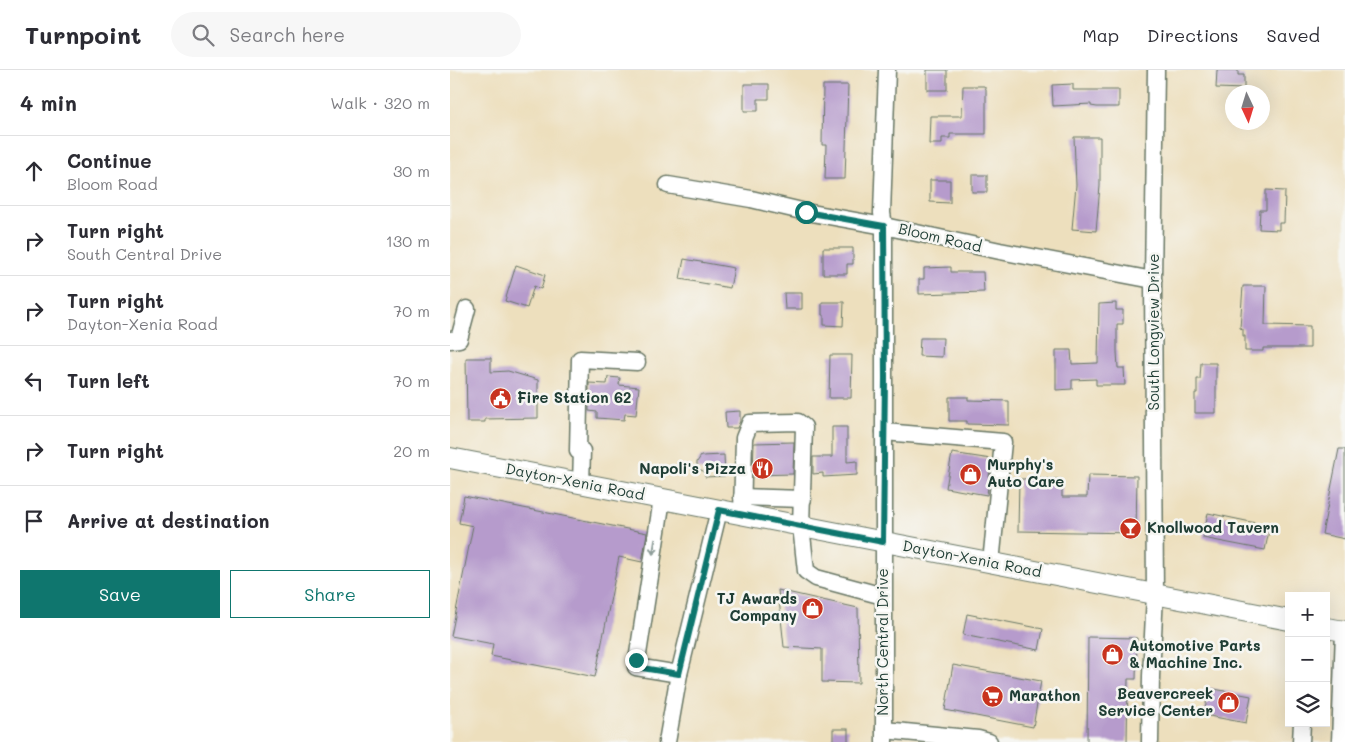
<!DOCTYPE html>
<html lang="en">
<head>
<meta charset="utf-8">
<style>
	:root { --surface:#fff; --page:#f7f7f7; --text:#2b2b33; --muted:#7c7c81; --line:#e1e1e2; --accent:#0f766e }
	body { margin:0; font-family:Mali,sans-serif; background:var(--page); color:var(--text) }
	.controls { position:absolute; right:15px; bottom:15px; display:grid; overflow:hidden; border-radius:0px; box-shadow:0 5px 20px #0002 }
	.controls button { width:45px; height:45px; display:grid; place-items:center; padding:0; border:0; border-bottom:1px solid var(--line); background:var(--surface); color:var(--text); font:25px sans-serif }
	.compass { position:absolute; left:775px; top:15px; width:45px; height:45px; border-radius:50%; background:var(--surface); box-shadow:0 5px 20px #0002; rotate:176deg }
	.stop { position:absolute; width:15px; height:15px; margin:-11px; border:4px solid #0f766e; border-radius:50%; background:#fff }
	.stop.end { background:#0f766e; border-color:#fff; box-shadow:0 1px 5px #0008 }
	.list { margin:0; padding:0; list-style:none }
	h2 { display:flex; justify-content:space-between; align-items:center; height:65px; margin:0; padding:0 20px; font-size:21px }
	h2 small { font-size:16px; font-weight:400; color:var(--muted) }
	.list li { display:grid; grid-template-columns:32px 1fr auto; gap:15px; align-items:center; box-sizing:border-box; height:70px; padding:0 20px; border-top:1px solid var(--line) }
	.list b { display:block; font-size:19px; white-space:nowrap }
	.list p { margin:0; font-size:16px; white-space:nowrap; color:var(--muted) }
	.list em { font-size:16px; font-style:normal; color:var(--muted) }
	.actions { display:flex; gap:10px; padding:15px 20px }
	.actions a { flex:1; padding:11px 0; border:1px solid var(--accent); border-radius:0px; text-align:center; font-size:18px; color:var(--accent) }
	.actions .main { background:var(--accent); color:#fff }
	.icon { flex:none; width:28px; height:28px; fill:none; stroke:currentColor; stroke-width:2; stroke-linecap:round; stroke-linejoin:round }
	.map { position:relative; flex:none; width:895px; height:672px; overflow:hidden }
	header { display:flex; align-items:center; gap:30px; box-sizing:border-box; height:70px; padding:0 25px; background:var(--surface); border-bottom:1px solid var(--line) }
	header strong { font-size:24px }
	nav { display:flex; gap:28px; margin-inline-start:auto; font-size:18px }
	.search { width:350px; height:45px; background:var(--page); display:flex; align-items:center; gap:12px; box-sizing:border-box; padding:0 18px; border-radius:28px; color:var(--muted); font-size:19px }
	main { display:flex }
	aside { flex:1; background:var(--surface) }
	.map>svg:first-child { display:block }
	.building { fill:#b69bcc }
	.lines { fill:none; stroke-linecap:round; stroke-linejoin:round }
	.minor-casing { stroke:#677664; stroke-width:19 }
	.major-casing { stroke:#677664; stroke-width:22 }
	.minor { stroke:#fff; stroke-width:16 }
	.major { stroke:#fff; stroke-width:20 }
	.oneway { stroke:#8f9e9a }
	.route { stroke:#0f766e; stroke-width:6 }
	.labels { text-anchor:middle; stroke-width:5; stroke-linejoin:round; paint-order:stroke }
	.street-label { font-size:15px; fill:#1f3d34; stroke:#f6f6f2 }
	.poi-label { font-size:15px; font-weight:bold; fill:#1f3d34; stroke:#f6f6f2; text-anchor:start }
</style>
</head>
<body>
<header>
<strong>Turnpoint</strong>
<div class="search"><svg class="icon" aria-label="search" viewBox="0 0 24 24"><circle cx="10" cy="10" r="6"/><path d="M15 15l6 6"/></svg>Search here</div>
<nav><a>Map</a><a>Directions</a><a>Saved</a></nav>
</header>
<main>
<aside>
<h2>4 min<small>Walk · 320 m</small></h2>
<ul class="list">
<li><svg class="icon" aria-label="ahead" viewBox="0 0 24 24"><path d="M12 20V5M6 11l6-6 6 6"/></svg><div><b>Continue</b><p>Bloom Road</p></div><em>30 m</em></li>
<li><svg class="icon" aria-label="right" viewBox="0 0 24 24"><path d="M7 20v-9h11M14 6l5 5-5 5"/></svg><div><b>Turn right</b><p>South Central Drive</p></div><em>130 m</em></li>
<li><svg class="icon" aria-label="right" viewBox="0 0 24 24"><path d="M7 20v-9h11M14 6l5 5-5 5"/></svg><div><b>Turn right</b><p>Dayton-Xenia Road</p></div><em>70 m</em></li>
<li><svg class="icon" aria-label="left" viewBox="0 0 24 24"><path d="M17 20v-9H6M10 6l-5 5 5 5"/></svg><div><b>Turn left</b></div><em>70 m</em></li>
<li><svg class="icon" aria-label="right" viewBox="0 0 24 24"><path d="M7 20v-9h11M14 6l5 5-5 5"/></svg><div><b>Turn right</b></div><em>20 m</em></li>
<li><svg class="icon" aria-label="arrive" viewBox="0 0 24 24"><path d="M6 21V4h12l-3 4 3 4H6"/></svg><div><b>Arrive at destination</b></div></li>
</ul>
<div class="actions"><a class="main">Save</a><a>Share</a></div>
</aside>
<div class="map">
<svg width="895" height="672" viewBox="0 0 895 672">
	<rect width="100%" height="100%" fill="#f6f6f2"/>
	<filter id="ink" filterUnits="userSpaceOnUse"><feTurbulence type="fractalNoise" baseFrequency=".02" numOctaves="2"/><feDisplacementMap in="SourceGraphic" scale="10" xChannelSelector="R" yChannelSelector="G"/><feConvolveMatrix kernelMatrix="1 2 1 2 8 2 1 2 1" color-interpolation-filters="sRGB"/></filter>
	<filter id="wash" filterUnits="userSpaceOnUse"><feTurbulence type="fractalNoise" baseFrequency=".0096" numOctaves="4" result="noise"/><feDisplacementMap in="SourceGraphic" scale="20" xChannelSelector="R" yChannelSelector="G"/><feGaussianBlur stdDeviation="1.12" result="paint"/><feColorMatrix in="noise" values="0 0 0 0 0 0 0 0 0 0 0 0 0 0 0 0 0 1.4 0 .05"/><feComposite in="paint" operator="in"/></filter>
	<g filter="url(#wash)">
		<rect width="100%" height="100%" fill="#eddfbd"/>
		<g id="blocks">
			<!-- building -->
			<g class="building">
				<rect x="477" y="0" width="20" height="20"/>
				<path d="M767 0H788V5H794V19L766 18Z"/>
				<path d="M294 14H319V29H308V41H294Z"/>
				<path d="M623 14V20H669V37H647L641 36V34L603 36 602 15Z"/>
				<path d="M373 15H398L395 109H375L376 75H372Z"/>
				<path d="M513 16H534L536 19V64H500V68H492V74H479L480 46H512Z"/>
				<path d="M624 67H650V116L646 161 622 159 626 115Z"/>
				<rect x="522" y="105" width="15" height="17"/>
				<path d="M480 110H500V133L480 132Z"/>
				<path d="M816 120 835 121 834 153H829V160L809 159 810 140H816Z"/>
				<path d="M373 178H403V194H397V204H373Z"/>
				<path d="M234 189 284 198 280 218 230 209Z"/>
				<path d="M66 195 95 205 91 219 84 216 77 238 55 231Z"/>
				<path d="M501 197V202H533L534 222 469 224V209H474V198Z"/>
				<path d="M793 216H816L815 255 860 256V278H813V281H795V266H793V259L790 258Z"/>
				<path d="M334 223H352V239H335Z"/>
				<path d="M372 232H394L393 256 374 255V245H372Z"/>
				<path d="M666 233V240H673V254H667V282L668 298H674L675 315H646V309L622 310V319L606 320V280H621L622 294 648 293 649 234Z"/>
				<path d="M470 268H493L492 287 469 286Z"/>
				<path d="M380 285H402L401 328H379Z"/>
				<path d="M16 288H41V302L58 301 88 310V348L35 349V352H17Z"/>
				<path d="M751 293H766V343H745V323H747V309H750Z"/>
				<path d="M158 307 170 308 169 315 189 317 186 345 175 344 174 350 147 348V342L139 341V313L157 314Z"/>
				<path d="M499 327H518V330L559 331V355L517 354V351H499Z"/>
				<path d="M290 341V351L287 358H276L275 342Z"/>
				<path d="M382 357H397V392L407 391V405L373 407V403L363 404V387H382Z"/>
				<path d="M344 372 343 404 303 405 304 373Z"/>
				<path d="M889 379H895V469L872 464Z"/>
				<path d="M502 383 541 389 537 425 496 418Z"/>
				<path d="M274 385 275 406 255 407V402L247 398V392L251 386Z"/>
				<path d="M638 405 687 406 686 463 568 461 569 409H612V427H637Z"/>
				<path d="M14 426 197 463 192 492 169 487 145 607 41 586 43 574 1 566 23 456 9 453Z"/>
				<path d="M758 443 820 456 815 480 753 468Z"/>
				<path d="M328 520 408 538 409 613 372 612V579L334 577Z"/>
				<path d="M517 544 593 559 589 580 513 565Z"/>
				<path d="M638 567 687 568 686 609H678L677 672H637Z"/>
				<path d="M503 595 591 611 583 657 495 640Z"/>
				<path d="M759 618 801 626 796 653 754 645Z"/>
				<rect x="383" y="659" width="15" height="13"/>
			</g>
		</g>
	</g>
	<g filter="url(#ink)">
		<use href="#blocks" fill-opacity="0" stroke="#677664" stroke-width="1"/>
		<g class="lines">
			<defs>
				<g id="minor">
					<path d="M218 115 301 129 356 142 434 156 550 181 703 210"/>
					<path d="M0 270 9 269 17 239"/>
					<path d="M434 362 553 372 541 493"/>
					<path d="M131 413 132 381H128L130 289 187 292"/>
					<path d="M292 427 353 429"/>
					<path d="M212 429 186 597 229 604 269 440"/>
					<path d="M292 444 294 368 300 353 348 352 354 357 351 456 356 501 366 508 433 526"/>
					<path d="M434 660 528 669 539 672"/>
					<path d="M217 672 229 604"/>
					<path d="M434 672V156L432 143 437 0"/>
					<path d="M700 672 701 606 705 524 703 210 706 0"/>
					<path d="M851 672 852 653"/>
					<path d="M890 672 894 561"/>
				</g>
				<g id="major">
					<path d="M0 388 839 550"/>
					<path d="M876 558 895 561"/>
				</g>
			</defs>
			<!-- minor casing -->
			<use href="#minor" class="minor-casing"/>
			<!-- major casing -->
			<use href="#major" class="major-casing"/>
			<!-- minor -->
			<use href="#minor" class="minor"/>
			<!-- major -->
			<use href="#major" class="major"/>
		</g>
		<!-- one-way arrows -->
		<defs><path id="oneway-shaft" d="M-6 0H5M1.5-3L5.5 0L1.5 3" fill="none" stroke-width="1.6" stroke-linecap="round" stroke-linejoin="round" transform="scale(1.25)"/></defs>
		<use class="oneway" href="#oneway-shaft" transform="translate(204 477) rotate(99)"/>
	</g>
	<g class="lines" filter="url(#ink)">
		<!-- route -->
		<path class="route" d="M186 590V597L229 604 269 440 433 472 435 308 434 156 356 142"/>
	</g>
	<!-- icons -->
	<defs>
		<symbol id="civic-disc" viewBox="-11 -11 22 22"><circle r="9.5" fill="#c8321e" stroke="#f6f6f2"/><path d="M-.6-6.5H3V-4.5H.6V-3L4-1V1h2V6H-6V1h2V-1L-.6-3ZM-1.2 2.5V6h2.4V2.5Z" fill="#fff"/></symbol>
		<symbol id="restaurant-disc" viewBox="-11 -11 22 22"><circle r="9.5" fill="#c8321e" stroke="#f6f6f2"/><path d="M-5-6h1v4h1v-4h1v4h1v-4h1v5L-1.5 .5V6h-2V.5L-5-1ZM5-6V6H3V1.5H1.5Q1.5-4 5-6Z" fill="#fff"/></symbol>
		<symbol id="shop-disc" viewBox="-11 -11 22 22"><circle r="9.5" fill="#c8321e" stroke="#f6f6f2"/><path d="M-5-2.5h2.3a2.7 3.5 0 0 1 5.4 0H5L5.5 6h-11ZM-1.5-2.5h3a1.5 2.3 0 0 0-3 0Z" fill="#fff"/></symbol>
		<symbol id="bar-disc" viewBox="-11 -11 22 22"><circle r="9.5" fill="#c8321e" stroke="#f6f6f2"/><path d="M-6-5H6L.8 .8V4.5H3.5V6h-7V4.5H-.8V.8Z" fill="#fff"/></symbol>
		<symbol id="supermarket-disc" viewBox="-11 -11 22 22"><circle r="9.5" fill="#c8321e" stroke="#f6f6f2"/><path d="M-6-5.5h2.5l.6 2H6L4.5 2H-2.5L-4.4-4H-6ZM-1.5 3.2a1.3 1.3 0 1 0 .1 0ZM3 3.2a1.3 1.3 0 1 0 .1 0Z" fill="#fff"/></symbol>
	</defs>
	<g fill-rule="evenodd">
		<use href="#civic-disc" x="38" y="316" width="25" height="25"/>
		<use href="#restaurant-disc" x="300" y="386" width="25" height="25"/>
		<use href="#shop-disc" x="508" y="392" width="25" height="25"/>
		<use href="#bar-disc" x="668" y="446" width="25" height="25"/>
		<use href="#shop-disc" x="350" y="526" width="25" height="25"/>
		<use href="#shop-disc" x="650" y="572" width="25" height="25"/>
		<use href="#supermarket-disc" x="530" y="614" width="25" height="25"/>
		<use href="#shop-disc" x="766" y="620" width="25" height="25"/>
	</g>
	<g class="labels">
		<!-- street labels -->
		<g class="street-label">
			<text transform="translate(490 168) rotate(13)" y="5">Bloom Road</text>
			<text transform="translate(704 262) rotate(-90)" y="5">South Longview Drive</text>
			<text transform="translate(125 412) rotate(11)" y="5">Dayton-Xenia Road</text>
			<text transform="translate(522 489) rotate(11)" y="5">Dayton-Xenia Road</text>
			<text transform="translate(433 572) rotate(-90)" y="5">North Central Drive</text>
		</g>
		<!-- poi labels -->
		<g class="poi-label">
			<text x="67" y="333">Fire Station 62</text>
			<text x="537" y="400">Murphy's<tspan x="537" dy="17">Auto Care</tspan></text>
			<text x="296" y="404" text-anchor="end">Napoli's Pizza</text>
			<text x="697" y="463">Knollwood Tavern</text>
			<text x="347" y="534" text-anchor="end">TJ Awards<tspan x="347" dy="17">Company</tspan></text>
			<text x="679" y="581">Automotive Parts<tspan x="679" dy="17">&amp; Machine Inc.</tspan></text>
			<text x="763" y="629" text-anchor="end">Beavercreek<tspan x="763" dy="17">Service Center</tspan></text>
			<text x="559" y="631">Marathon</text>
		</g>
	</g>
</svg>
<div class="controls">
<button>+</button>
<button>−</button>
<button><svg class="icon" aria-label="layers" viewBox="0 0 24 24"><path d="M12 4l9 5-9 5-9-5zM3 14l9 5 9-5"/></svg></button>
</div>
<svg class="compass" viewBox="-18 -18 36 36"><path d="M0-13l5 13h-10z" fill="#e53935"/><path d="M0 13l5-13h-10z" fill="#7c7c81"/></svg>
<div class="stop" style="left:356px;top:142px"></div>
<div class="stop end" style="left:186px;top:590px"></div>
</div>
</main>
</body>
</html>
